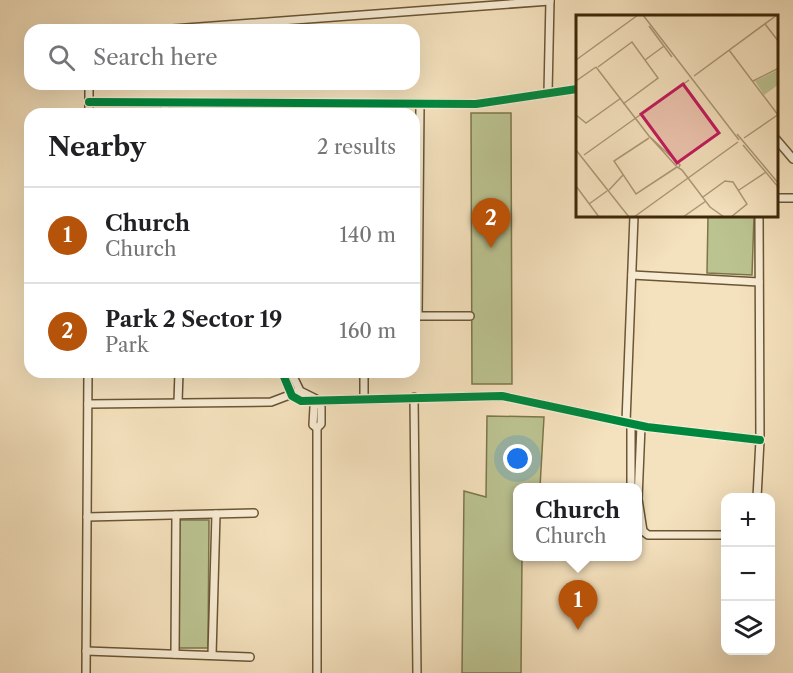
<!DOCTYPE html>
<html lang="en">
<head>
<meta charset="utf-8">
<style>
	:root { --surface:#fff; --page:#f6f6f6; --text:#202124; --muted:#757577; --line:#e0e0e0; --accent:#b45309 }
	body { margin:0; font-family:"Libre Caslon Text",serif; background:var(--page); color:var(--text) }
	.controls { position:absolute; right:18px; bottom:18px; display:grid; overflow:hidden; border-radius:12px; box-shadow:0 6px 24px #0002 }
	.controls button { width:54px; height:54px; display:grid; place-items:center; padding:0; border:0; border-bottom:2px solid var(--line); background:var(--surface); color:var(--text); font:30px sans-serif }
	.you { position:absolute; left:518px; top:459px; width:21px; height:21px; margin:-15px; border:4px solid #fff; border-radius:50%; background:#1a73e8; box-shadow:0 0 0 9px #1a73e833 }
	.badge { display:grid; place-items:center; width:39px; height:39px; border-radius:50%; background:var(--accent); color:#fff; font-size:20px; font-weight:700 }
	.pin { position:absolute; translate:-50% -50px; filter:drop-shadow(0 2px 3px #0008) }
	.pin::after { content:''; position:absolute; top:32px; width:21px; height:18px; background:inherit; clip-path:polygon(0 0,100% 0,50% 100%) }
	.popup { position:absolute; left:513px; top:483px; width:129px; height:78px; box-sizing:border-box; display:grid; place-content:center; border-radius:12px; background:var(--surface); filter:drop-shadow(0 2px 4px #0005); font-size:20px; white-space:nowrap; color:var(--muted) }
	.popup b { font-size:22px; color:var(--text) }
	.popup::after { content:''; position:absolute; left:50%; top:100%; margin-left:-12px; border:12px solid transparent; border-top-color:var(--surface) }
	.list { margin:0; padding:0; list-style:none }
	h2 { display:flex; justify-content:space-between; align-items:center; height:78px; margin:0; padding:0 24px; font-size:26px }
	h2 small { font-size:20px; font-weight:400; color:var(--muted) }
	.list li { display:grid; grid-template-columns:39px 1fr auto; gap:18px; align-items:center; box-sizing:border-box; height:96px; padding:0 24px; border-top:2px solid var(--line) }
	.list b { display:block; font-size:22px; white-space:nowrap }
	.list p { margin:0; font-size:20px; white-space:nowrap; color:var(--muted) }
	.list em { font-size:20px; font-style:normal; color:var(--muted) }
	.icon { flex:none; width:33px; height:33px; fill:none; stroke:currentColor; stroke-width:2; stroke-linecap:round; stroke-linejoin:round }
	.map { position:relative; flex:none; width:793px; height:673px; overflow:hidden }
	.search { position:absolute; background:var(--surface); box-shadow:0 6px 24px #0002; left:24px; top:24px; width:396px; height:66px; display:flex; align-items:center; gap:15px; box-sizing:border-box; padding:0 21px; border-radius:18px; color:var(--muted); font-size:22px }
	.panel { position:absolute; background:var(--surface); box-shadow:0 6px 24px #0002; left:24px; top:108px; width:396px; height:270px; border-radius:18px }
	.map>svg:first-child { display:block }
	.green { fill:#bbc391; stroke:#7c754c; stroke-width:1.5 }
	.lines { fill:none; stroke-linecap:round; stroke-linejoin:round }
	.minor-casing { stroke:#6b5635; stroke-width:10 }
	.minor { stroke:#f8ecd4; stroke-width:7 }
	.cycleway-casing { stroke:#f8ecd4; stroke-width:11 }
	.cycleway { stroke:#00873e; stroke-width:8 }
	.inset-road { fill:none; stroke:#ab9775; stroke-width:1.5 }
	.view { fill:#c2185b; fill-opacity:0.15; stroke:#c2185b; stroke-width:3 }
	.inset-edge { fill:none; stroke:#3d2708; stroke-width:3 }
</style>
</head>
<body>
<div class="map">
<svg width="793" height="673" viewBox="0 0 793 673">
	<rect width="100%" height="100%" fill="#f4e1bd"/>
	<filter id="stains"><feTurbulence type="fractalNoise" baseFrequency=".00333" numOctaves="4"/><feColorMatrix values="0 0 0 0 .2 0 0 0 0 .09 0 0 0 0 .02 0 0 0 .5 -.17"/></filter>
	<radialGradient id="worn" r=".72"><stop offset=".6" stop-color="#630" stop-opacity="0"/><stop offset="1" stop-color="#630" stop-opacity=".3"/></radialGradient>
	<!-- green -->
	<g class="green">
		<path d="M471 113H511L512 384H472Z"/>
		<path d="M708 216H754L752 275 707 273Z"/>
		<path d="M487 416 544 417 540 487 518 488V556L522 557 521 673H462L464 491 486 497Z"/>
		<path d="M179 520H209L208 648H179Z"/>
	</g>
	<g class="lines">
		<defs>
			<g id="minor">
				<path d="M159 30 550 1"/>
				<path d="M89 84V114"/>
				<path d="M548 93 550 0"/>
				<path d="M89 102 476 104 577 89"/>
				<path d="M199 102V114"/>
				<path d="M165 114V102"/>
				<path d="M279 114 280 103"/>
				<path d="M299 114 316 104"/>
				<path d="M776 139 793 159"/>
				<path d="M776 198H793"/>
				<path d="M632 275 759 282"/>
				<path d="M415 316H470"/>
				<path d="M418 316 420 105"/>
				<path d="M282 372 292 396 301 401 502 396 647 427 760 440"/>
				<path d="M291 372 300 391 316 399"/>
				<path d="M364 372V398"/>
				<path d="M414 397 417 673"/>
				<path d="M178 402 179 372"/>
				<path d="M88 404 271 402 300 391"/>
				<path d="M626 422 634 216"/>
				<path d="M631 424V488"/>
				<path d="M317 428 313 425 314 407 318 401"/>
				<path d="M757 498 760 440 759 216"/>
				<path d="M638 499 643 531 648 535H726"/>
				<path d="M638 499 641 426"/>
				<path d="M87 517 254 513"/>
				<path d="M86 651 250 657"/>
				<path d="M175 654 176 515"/>
				<path d="M212 655 216 514"/>
				<path d="M86 673 88 372"/>
				<path d="M317 673V428L321 424V407L318 404"/>
			</g>
		</defs>
		<!-- minor casing -->
		<use href="#minor" class="minor-casing"/>
		<!-- minor -->
		<use href="#minor" class="minor"/>
		<defs>
			<g id="cycleway">
				<path d="M89 102 476 104 577 89"/>
				<path d="M282 372 292 396 301 401 502 396 647 427 760 440"/>
			</g>
		</defs>
		<!-- cycleway casing -->
		<use href="#cycleway" class="cycleway-casing"/>
		<!-- cycleway -->
		<use href="#cycleway" class="cycleway"/>
	</g>
	<!-- overview -->
	<g transform="translate(576 15)">
		<rect width="202" height="202" fill="#f4e1bd"/>
		<path d="M202 55V70L188 80 179 66Z" fill="#bbc391"/>
		<path class="inset-road" d="M67 0 163 125M189 9 203 27M73 11 96 42M153 35 202 100M0 45 62 0M69 45 88 31M20 52 73 121M22 52 56 27 82 63 47 89M118 61 201 0M0 66 20 52M177 66 203 53M0 100 10 108 45 83M161 119 203 169M73 123 38 146 60 179 101 152M168 123 203 99M167 130 203 173M0 135 53 202M8 140 113 65M103 152 104 150 73 121 101 152 106 155M106 155 134 192 148 202M0 171 23 202M33 175 47 160M163 175 190 157M127 182 149 166 157 167 171 189 155 202M13 189 31 176M58 202 162 127M107 202 130 186"/>
		<path class="view" d="M107 69 143 118 101 148 65 99Z"/>
		<rect width="202" height="202" class="inset-edge"/>
	</g>
	<rect width="100%" height="100%" filter="url(#stains)"/>
	<rect width="100%" height="100%" fill="url(#worn)"/>
</svg>
<div class="controls">
<button>+</button>
<button>−</button>
<button><svg class="icon" aria-label="layers" viewBox="0 0 24 24"><path d="M12 4l9 5-9 5-9-5zM3 14l9 5 9-5"/></svg></button>
</div>
<div class="you"></div>
<div class="pin badge" style="left:578px;top:630px">1</div>
<div class="popup"><b>Church</b>Church</div>
<div class="pin badge" style="left:491px;top:248px">2</div>
<div class="search"><svg class="icon" aria-label="search" viewBox="0 0 24 24"><circle cx="10" cy="10" r="6"/><path d="M15 15l6 6"/></svg>Search here</div>
<section class="panel">
<h2>Nearby<small>2 results</small></h2>
<ul class="list">
<li><span class="badge">1</span><div><b>Church</b><p>Church</p></div><em>140 m</em></li>
<li><span class="badge">2</span><div><b>Park 2 Sector 19</b><p>Park</p></div><em>160 m</em></li>
</ul>
</section>
</div>
</body>
</html>
